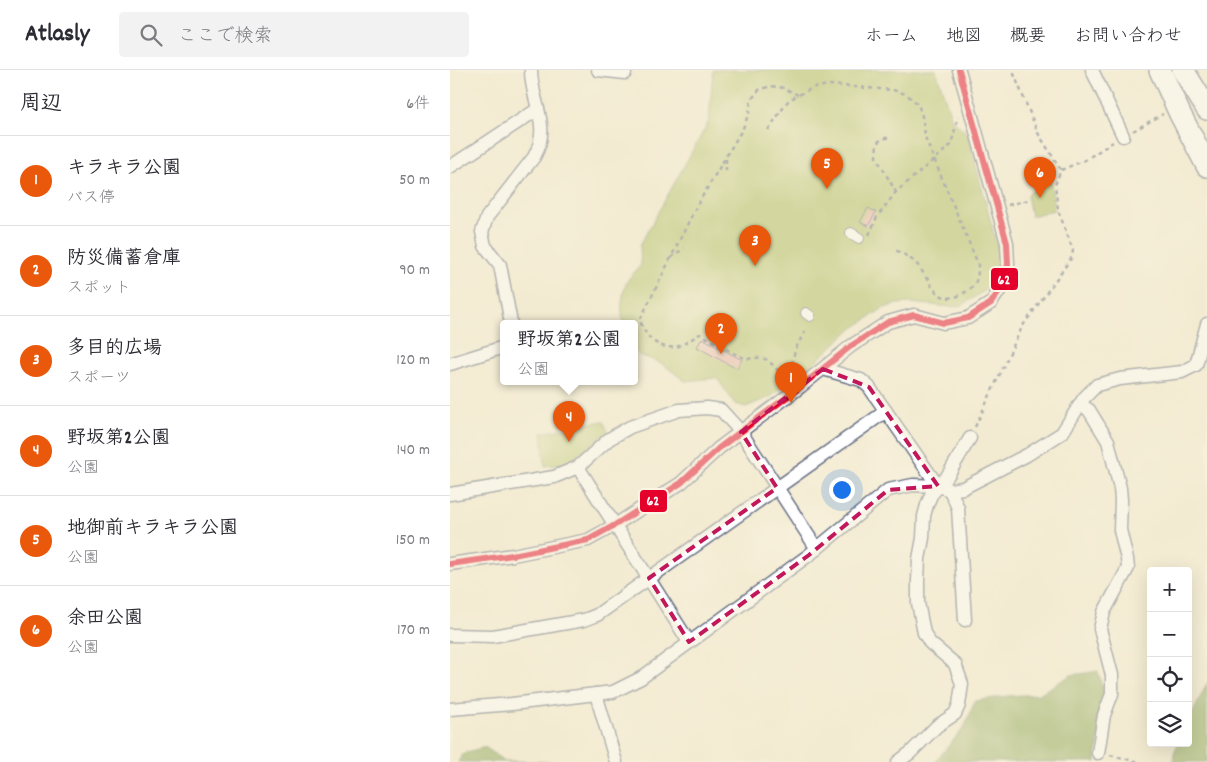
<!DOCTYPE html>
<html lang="ja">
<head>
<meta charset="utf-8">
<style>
	:root { --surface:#fff; --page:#f2f2f3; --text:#2b2b33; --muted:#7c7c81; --line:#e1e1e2; --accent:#ea580c }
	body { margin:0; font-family:Dekko,"Klee One",sans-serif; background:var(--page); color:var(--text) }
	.controls { position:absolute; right:15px; bottom:15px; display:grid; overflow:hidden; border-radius:5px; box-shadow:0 5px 20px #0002 }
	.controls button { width:45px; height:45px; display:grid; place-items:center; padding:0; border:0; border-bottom:1px solid var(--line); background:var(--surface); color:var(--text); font:25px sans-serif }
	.you { position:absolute; left:391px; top:419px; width:18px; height:18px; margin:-12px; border:4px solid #fff; border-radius:50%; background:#1a73e8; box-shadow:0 0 0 8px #1a73e833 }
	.badge { display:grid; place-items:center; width:32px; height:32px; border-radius:50%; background:var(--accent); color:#fff; font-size:16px; font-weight:700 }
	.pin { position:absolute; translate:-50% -41px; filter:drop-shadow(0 1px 2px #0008) }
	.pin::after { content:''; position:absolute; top:26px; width:18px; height:15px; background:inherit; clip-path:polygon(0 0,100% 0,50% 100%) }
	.popup { position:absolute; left:50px; top:250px; width:138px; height:65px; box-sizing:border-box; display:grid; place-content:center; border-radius:5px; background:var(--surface); filter:drop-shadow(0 1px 4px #0005); font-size:16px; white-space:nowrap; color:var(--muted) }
	.popup b { font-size:19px; color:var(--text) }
	.popup::after { content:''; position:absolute; left:50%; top:100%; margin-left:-10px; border:10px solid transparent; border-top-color:var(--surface) }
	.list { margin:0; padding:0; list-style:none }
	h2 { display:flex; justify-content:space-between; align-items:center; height:65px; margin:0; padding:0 20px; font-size:21px }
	h2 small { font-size:16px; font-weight:400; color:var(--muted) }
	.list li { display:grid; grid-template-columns:32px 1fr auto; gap:15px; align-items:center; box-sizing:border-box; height:90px; padding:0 20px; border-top:1px solid var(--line) }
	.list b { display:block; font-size:19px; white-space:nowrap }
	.list p { margin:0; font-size:16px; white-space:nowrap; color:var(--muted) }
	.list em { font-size:16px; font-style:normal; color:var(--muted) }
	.icon { flex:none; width:28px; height:28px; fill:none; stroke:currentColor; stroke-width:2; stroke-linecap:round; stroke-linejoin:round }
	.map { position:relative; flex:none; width:757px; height:692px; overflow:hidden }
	header { display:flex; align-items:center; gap:30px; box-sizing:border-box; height:70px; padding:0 25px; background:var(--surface); border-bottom:1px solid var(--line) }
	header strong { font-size:24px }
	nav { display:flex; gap:28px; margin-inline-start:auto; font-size:18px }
	.search { width:350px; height:45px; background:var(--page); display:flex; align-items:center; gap:12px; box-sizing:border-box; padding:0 18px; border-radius:5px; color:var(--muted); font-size:19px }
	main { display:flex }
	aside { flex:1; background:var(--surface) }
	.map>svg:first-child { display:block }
	.green { fill:#aebf63; stroke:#647760 }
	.forest { fill:#8aa659; stroke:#526a5c }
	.building { fill:#e8a9a2 }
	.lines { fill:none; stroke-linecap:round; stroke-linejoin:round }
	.pedestrian-casing { stroke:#677186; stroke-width:12 }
	.minor-casing { stroke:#677186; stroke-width:15 }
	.trunk-casing { stroke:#677186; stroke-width:24 }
	.path { stroke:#677186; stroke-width:2.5; stroke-dasharray:4 4; stroke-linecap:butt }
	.pedestrian { stroke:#fff; stroke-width:10 }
	.minor { stroke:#fff; stroke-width:12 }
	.trunk { stroke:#fff; stroke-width:21 }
	.bus-1-casing { stroke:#fcf5e5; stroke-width:10 }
	.bus-1 { stroke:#e4002b; stroke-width:6 }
	.marked { fill:none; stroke:#c2185b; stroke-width:4; stroke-dasharray:10 6; stroke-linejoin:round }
	.line-badge { stroke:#fcf5e5; stroke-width:2 }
	.badge-label { font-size:14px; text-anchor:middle; font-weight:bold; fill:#fff }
</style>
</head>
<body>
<header>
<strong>Atlasly</strong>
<div class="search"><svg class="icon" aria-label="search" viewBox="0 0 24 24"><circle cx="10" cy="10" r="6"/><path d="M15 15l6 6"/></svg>ここで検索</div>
<nav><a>ホーム</a><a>地図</a><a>概要</a><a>お問い合わせ</a></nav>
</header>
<main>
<aside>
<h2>周辺<small>6件</small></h2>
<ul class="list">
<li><span class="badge">1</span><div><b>キラキラ公園</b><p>バス停</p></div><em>50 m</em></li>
<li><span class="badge">2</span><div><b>防災備蓄倉庫</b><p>スポット</p></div><em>90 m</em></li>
<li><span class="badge">3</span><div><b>多目的広場</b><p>スポーツ</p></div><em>120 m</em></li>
<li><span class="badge">4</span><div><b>野坂第2公園</b><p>公園</p></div><em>140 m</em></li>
<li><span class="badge">5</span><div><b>地御前キラキラ公園</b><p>公園</p></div><em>150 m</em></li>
<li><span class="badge">6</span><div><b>余田公園</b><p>公園</p></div><em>170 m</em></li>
</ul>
</aside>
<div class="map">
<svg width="757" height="692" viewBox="0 0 757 692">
	<rect width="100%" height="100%" fill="#fcf5e5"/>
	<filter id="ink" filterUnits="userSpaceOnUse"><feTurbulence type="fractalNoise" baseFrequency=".02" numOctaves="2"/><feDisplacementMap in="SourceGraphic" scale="10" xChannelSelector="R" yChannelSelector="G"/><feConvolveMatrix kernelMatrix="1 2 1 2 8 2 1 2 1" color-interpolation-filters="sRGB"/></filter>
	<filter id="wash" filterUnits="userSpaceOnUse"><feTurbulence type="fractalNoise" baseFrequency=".0096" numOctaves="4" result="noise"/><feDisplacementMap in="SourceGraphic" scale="20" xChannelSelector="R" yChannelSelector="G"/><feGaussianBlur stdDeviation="1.12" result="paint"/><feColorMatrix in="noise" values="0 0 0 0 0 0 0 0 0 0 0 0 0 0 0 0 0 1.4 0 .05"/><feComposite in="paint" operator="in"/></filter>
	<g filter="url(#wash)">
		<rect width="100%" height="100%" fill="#f3ebd1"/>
		<!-- green -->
		<g class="green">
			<path d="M263 0H486L502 50 518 64 550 188 543 212 535 220 513 235 501 237 460 233 446 234 432 239 399 261 361 296 320 327 296 337 285 334 267 308 235 311 211 293 189 285 184 279V253H173C171 240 171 223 178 210 181 205 187 200 191 195L190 175 259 51Z"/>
			<path d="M601 112 604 140 581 146 577 125 587 117Z"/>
			<path d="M153 351 158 361 119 393 95 396 92 363Z"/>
		</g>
		<!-- forest -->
		<g class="forest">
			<path d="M648 601 654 624 646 692H485L515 656 525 631 557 626 589 624 621 605Z"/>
			<path d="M757 613V692H723L724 683 728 673H738V653Z"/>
			<path d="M35 677 55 691 104 692H8L13 683Z"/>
		</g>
		<g id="blocks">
			<!-- building -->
			<g class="building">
				<path d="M418 138 426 142 418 156 410 152Z"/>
				<path d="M252 268 292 290 287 299 247 277Z"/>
			</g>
		</g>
	</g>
	<g filter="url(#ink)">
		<use href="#blocks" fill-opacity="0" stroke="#677186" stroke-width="1"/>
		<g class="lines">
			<defs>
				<g id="pedestrian">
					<path d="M401 163 409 168"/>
					<path d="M356 243 360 246"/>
				</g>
				<g id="minor">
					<path d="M148 0 175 3"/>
					<path d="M642 0 673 66"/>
					<path d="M0 97 88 39"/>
					<path d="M61 253 50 195 35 176 32 162 37 147 84 87C102 55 81 33 81 0"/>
					<path d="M0 294 54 277"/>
					<path d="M373 299 411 310 419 317 488 416"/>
					<path d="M630 334 639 340 658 371 670 418 671 430 670 460 677 489 678 498 654 542 650 559 662 605V624L654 645 648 683"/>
					<path d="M128 397 239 572"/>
					<path d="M500 420 508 438 515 550"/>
					<path d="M0 424 104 407 128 397 159 369 180 357 229 340 257 338 271 340 291 362 367 479"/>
					<path d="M0 494 63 485 138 470 165 455 231 413 269 378 350 317 401 276 438 252 464 245 494 253 518 248 541 233 553 215 558 194 557 173 509 0"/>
					<path d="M0 565 43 566 134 550 147 545 436 341"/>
					<path d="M146 624 166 692"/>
					<path d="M0 639 62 634 163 622 191 608 359 485 438 420 463 415 488 416 500 420 513 418 577 385 612 363 634 328 647 315 670 309 732 302 746 295 757 254"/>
					<path d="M448 692 460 683 487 656 505 644 509 635 512 614 505 594 480 573 474 563 468 533V511L469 489 473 468 474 446 477 435 481 425 498 405 520 368"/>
				</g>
				<g id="trunk">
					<path d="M710 0 730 44 757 96"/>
					<path d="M733 0 757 39"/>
				</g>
			</defs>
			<!-- pedestrian casing -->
			<use href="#pedestrian" class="pedestrian-casing"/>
			<!-- minor casing -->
			<use href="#minor" class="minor-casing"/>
			<!-- trunk casing -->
			<use href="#trunk" class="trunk-casing"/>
			<!-- path -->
			<g class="path">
				<path d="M348 25 334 18 321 16 309 20 301 30 299 43 293 58 246 137 190 250C195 267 209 282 229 276 236 273 243 268 250 264 258 268 288 287 295 288 303 290 309 285 317 290 326 296 327 305 340 302L345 280 357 257"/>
				<path d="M318 60 338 31 348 25 365 17 380 15 443 20 456 24 468 34 472 46 476 70 528 194C528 206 528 214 517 221 491 239 483 218 470 198 464 190 455 184 445 180"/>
				<path d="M683 61 713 44"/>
				<path d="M438 68H433L427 73 426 87 446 122"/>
				<path d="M611 100 635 90 663 72"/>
				<path d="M276 101V87"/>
				<path d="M558 135 578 130"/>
				<path d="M419 165 427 147 446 122 501 75 508 47"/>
				<path d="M221 188 234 178"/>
				<path d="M476 209 483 207"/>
				<path d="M525 357 572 257 622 187 623 180 608 140 605 115 611 100 588 63 564 4 565 0"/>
				<path d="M660 685 689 692"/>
			</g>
			<!-- pedestrian -->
			<use href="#pedestrian" class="pedestrian"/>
			<!-- minor -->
			<use href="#minor" class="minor"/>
			<!-- trunk -->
			<use href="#trunk" class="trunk"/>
			<defs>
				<path id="bus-1" d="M0 494 63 485 138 470 165 455 231 413 269 378 350 317 401 276 438 252 464 245 494 253 518 248 541 233 553 215 558 194 557 173 509 0"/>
			</defs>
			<!-- bus-1 casing -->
			<use href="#bus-1" class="bus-1-casing"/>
			<!-- bus-1 -->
			<use href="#bus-1" class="bus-1"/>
		</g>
	</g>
	<!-- marked area -->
	<path d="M0 0H757V692H0ZM373 299 419 317 488 416 438 420 359 485 239 572 199 508 327 418 291 362Z" fill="#f3ebd1" fill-opacity=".55" fill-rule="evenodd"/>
	<path class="marked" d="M373 299 419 317 488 416 438 420 359 485 239 572 199 508 327 418 291 362Z"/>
	<g class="line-badge">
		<rect x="540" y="197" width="29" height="24" rx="5" fill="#e4002b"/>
		<rect x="189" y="419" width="29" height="24" rx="5" fill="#e4002b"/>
	</g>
	<g class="badge-label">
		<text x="554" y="214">62</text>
		<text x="203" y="435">62</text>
	</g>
</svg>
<div class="controls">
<button>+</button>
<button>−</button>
<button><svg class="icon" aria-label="locate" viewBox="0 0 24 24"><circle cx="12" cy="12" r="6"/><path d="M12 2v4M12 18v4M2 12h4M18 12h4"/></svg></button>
<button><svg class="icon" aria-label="layers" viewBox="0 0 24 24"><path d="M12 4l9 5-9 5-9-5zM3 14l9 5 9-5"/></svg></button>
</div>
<div class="you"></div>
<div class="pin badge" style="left:341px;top:333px">1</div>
<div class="pin badge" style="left:271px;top:284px">2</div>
<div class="pin badge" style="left:305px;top:196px">3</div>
<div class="pin badge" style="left:119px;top:372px">4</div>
<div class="popup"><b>野坂第2公園</b>公園</div>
<div class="pin badge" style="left:377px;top:119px">5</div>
<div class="pin badge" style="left:590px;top:128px">6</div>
</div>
</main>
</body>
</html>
